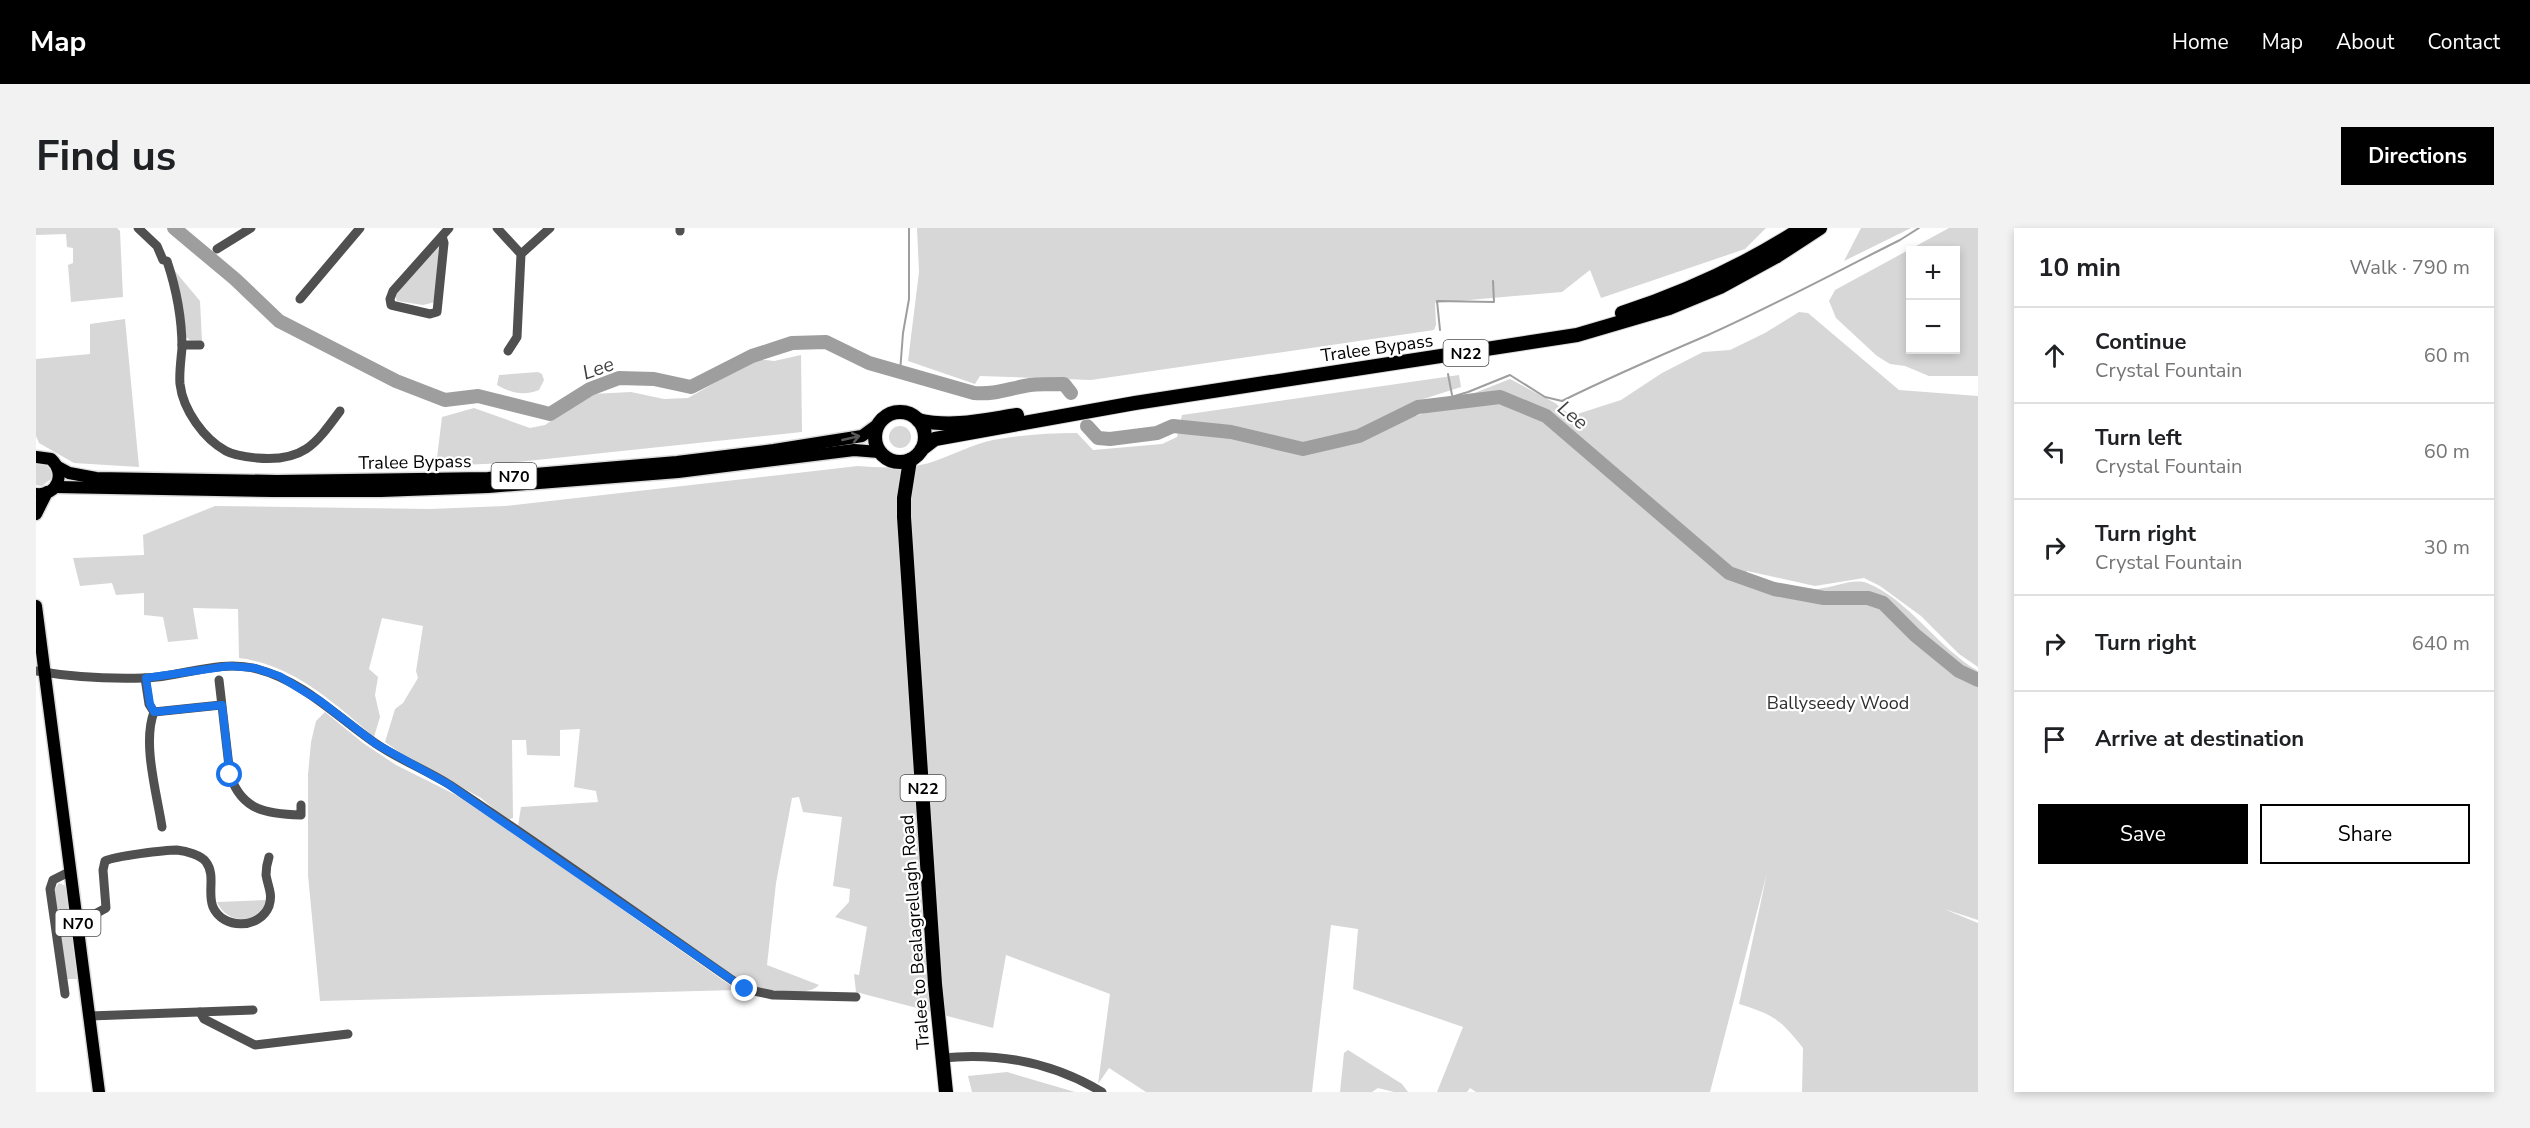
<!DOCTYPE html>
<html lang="en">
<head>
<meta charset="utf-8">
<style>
	:root { --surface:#fff; --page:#f2f2f2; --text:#202124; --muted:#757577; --line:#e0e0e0; --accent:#000 }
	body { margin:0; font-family:"Nunito Sans",sans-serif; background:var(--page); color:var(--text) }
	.controls { position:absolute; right:18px; top:18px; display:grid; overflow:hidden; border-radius:0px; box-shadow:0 3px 9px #0003 }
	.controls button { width:54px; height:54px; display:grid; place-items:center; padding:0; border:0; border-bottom:2px solid var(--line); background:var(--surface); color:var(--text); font:30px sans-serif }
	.stop { position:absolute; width:18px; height:18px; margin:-14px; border:4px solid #1a73e8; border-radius:50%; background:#fff }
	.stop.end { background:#1a73e8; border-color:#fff; box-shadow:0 2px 6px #0008 }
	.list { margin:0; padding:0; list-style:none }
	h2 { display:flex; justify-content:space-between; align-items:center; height:78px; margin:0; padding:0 24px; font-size:26px }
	h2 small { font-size:20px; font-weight:400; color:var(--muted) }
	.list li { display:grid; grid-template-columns:39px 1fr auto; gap:18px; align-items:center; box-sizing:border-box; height:96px; padding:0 24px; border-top:2px solid var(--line) }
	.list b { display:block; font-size:22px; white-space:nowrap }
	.list p { margin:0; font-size:20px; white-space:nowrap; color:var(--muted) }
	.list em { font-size:20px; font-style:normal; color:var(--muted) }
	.actions { display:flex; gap:12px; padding:18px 24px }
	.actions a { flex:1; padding:14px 0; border:2px solid var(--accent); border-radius:0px; text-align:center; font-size:21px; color:var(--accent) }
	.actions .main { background:var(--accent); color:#fff }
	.icon { flex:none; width:33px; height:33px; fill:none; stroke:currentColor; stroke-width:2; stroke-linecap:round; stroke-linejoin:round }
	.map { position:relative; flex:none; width:1942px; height:864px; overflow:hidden; border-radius:0px }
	header { display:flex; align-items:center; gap:36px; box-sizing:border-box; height:84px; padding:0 30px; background:var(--accent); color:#fff }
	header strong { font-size:28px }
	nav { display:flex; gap:33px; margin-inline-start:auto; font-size:21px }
	.intro { display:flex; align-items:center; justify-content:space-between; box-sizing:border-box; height:144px; padding:0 36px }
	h1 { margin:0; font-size:42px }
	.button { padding:15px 27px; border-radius:0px; background:var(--accent); color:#fff; font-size:21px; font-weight:700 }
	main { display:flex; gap:36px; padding:0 36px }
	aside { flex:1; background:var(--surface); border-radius:0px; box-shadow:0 3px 9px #0003 }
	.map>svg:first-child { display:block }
	.green { fill:#d7d7d7; fill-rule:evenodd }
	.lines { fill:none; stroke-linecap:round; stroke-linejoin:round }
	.stream { stroke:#9e9e9e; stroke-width:2 }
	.river { stroke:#9e9e9e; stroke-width:14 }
	.major-casing { stroke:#dbdbdb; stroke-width:15 }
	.highway-casing { stroke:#dbdbdb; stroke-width:16 }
	.minor { stroke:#505050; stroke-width:9 }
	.major { stroke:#000; stroke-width:12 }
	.highway { stroke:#000; stroke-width:14 }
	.oneway { stroke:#595959 }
	.route { stroke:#1a73e8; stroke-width:8 }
	.labels { text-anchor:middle; stroke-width:4.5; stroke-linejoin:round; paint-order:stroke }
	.shield { fill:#fff; stroke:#4c4c4c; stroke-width:1.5 }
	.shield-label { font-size:16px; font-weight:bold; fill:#000 }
	.street-label { font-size:18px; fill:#000; stroke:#fff }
	.park-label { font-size:18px; fill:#2e2e2e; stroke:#fff }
	.water-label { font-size:20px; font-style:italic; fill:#3f3f3f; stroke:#fff }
</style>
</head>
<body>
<header>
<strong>Map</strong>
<nav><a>Home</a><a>Map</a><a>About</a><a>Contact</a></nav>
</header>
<div class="intro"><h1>Find us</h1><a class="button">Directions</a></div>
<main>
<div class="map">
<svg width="1942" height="864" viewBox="0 0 1942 864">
	<rect width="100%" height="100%" fill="#fff"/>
	<!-- green -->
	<g class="green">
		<path d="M0 0H81L84 3 87 69 35 74 32 37 37 35V20L31 19 30 6 0 7Z"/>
		<path d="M881 0H1730L1709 21 1565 70 1554 42 1526 64 1399 75 1400 97 1398 102 1055 152 944 148 939 156 872 133 883 44Z"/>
		<path d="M1825 0H1875L1808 33Z"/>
		<path d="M1913 0H1942V148H1893L1869 138 1854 136 1841 128 1800 90 1793 73 1799 62ZM1874 22H1920V122H1874Z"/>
		<path d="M403 17 399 74 387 77 361 73 359 67Z"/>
		<path d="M138 42 164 73 166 113 154 112 150 109Z"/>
		<path d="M1763 84 1772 85 1863 162 1942 168V439L1923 426 1885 388 1844 358 1828 350 1779 358 1711 343 1710 346C1731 353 1758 362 1781 361 1797 360 1816 350 1831 355 1871 370 1902 420 1942 443V692L1908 681 1942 695V864H1766L1767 820C1744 791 1738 787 1703 776L1731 645 1674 864H1440L1434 860 1431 864H1401L1427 799 1317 761 1322 701 1295 697 1276 864H1110L1073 840 1062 856 1074 766 970 727 957 800 820 764 818 746 823 747 831 699 799 689 813 674 814 661 797 658 806 589 767 584 763 569 756 570 740 655 731 737 783 757C770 771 725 761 708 757L482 598 485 579 562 574 560 563 538 559 544 501 524 502V528L491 527 490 512H476L477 590 471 592 445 570 370 529 349 514 359 481 367 475 382 450 380 443 387 398 346 390 333 441 342 449 339 467 344 489 338 509C297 474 258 437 203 430L202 381 157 380 162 411 132 414 127 389 108 387V365L80 367 76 355 44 358 37 330 108 327 107 307 179 278 394 281 469 278 822 238C843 240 876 241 896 234 917 227 935 217 957 212 984 207 1013 205 1041 205L1057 222 1126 216 1141 209 1146 187 1423 147 1425 159 1378 174 1380 188 1474 151 1519 175 1535 188 1585 172 1626 145 1667 124 1694 122 1729 105Z"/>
		<path d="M89 91 103 239 38 235 3 215 0 208V131L54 126V96Z"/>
		<path d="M765 127 766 204 472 235 400 238 406 189 438 180 494 200 509 197 555 166 595 164 628 171 652 170 721 131 738 133Z"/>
		<path d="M502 144 506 146 508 152 503 162C487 168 475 165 461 157L463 147Z"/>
		<circle cx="864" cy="209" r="11"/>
		<path d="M0 235H8L16 243 15 251 6 258 0 257Z"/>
		<path d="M289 484 327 515 360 537 432 573 701 762 284 773 272 647V547L275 514 280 493Z"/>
		<path d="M23 655 30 658 45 751H31L18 662Z"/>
		<path d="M231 672C222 696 192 698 181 674Z"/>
		<path d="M1312 822 1366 856 1372 864H1358L1342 860 1336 864H1304L1308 825Z"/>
		<path d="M971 844 1039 864H936L932 848Z"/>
	</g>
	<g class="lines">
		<!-- stream -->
		<g class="stream">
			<path d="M1404 102 1401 73 1458 74 1457 53"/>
			<path d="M864 144 867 105 873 71V0"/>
			<path d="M1412 146 1416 167"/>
			<path d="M1382 179 1432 164 1474 147 1509 169 1526 173C1574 149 1623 128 1672 107 1737 78 1800 44 1864 12L1883 0"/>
		</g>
		<!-- river -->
		<g class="river">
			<path d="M138 0 199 51 243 93 360 153 409 172 442 168 514 186 554 161 583 150 618 151 655 159 716 128 756 115 790 114 833 135 938 165C959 167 974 160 994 157 1005 156 1017 156 1028 156L1035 165"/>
			<path d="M1051 198 1062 210 1074 211 1121 205 1137 198 1195 204 1267 221 1323 208 1382 179 1464 169 1510 188 1693 345 1738 361 1788 370H1832L1847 375 1879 407 1923 443 1942 452"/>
		</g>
		<defs>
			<g id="major">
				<path d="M0 229 15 231C30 245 22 268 0 266"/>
				<path d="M22 239 33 245 60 250 241 253 452 250 641 234 738 222 826 208 841 197"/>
				<path d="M20 259 237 263H345L452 259 642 244 818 222 843 224"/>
				<path d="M0 286 11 264"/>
				<path d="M0 378 63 864"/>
			</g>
			<g id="highway">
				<path d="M1586 85C1650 64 1709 37 1766 0"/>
				<circle cx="864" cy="209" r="25"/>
				<path d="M882 192C916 200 948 192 981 187"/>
				<path d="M886 221 899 211 1099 175 1541 107 1633 80 1684 59 1741 28 1784 0"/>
				<path d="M874 232 868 270V289L899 756 910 864"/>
			</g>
		</defs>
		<!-- major casing -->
		<use href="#major" class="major-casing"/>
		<!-- highway casing -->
		<use href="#highway" class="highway-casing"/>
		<!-- minor -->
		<g class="minor">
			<path d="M102 0 121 18 127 32 131 33C140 60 146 91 146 120 145 132 143 145 144 156 147 182 168 211 190 223 199 228 211 229 221 230 267 234 279 217 304 183"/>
			<path d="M461 0 485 26 481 109 472 123"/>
			<path d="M644 0V3"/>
			<path d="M406 8 408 15 401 84 394 86 355 77 354 71 357 63 406 8 413 0"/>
			<path d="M181 21 215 0"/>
			<path d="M485 26 514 0"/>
			<path d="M264 71 324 0"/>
			<path d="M146 117H164"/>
			<path d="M0 443C35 449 73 451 108 450 146 449 183 431 221 441 267 453 300 488 339 515 362 531 390 542 414 557 514 623 611 693 709 761L737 767 820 769"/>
			<path d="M109 450 113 476 118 484 185 477"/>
			<path d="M183 452 194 547C206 583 231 586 265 587V577"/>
			<path d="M118 484C106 515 121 566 126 599"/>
			<path d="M41 688 59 686 70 680 67 642 69 633C79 628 129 622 141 622 150 623 165 627 170 634 180 647 171 665 177 679 187 702 224 701 233 678 237 666 232 659 230 647 230 641 231 635 233 629"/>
			<path d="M29 766 14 661 17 652 35 643"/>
			<path d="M164 784 168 791 219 817 312 806"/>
			<path d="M54 788 217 782"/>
			<path d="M906 830C964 824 1016 834 1066 864"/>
		</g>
		<!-- major -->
		<use href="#major" class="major"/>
		<!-- highway -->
		<use href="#highway" class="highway"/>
	</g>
	<!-- one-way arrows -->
	<defs><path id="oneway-shaft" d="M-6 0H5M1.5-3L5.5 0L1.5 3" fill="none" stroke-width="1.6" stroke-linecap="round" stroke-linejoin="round" transform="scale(1.5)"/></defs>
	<use class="oneway" href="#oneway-shaft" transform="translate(815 210) rotate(-13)"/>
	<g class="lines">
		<!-- route -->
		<path class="route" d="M194 547 186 477 118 484 114 476 110 450 193 438 219 440 243 448 284 473 340 516 412 556 709 761"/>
	</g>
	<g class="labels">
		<!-- shield labels -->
		<g class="shield">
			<rect x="1407.5" y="112" width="45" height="26" rx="4.5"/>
			<rect x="455.5" y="235" width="45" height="26" rx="4.5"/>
			<rect x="864.5" y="547" width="45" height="26" rx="4.5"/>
			<rect x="19.5" y="682" width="45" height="26" rx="4.5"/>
		</g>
		<g class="shield-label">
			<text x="1430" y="131">N22</text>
			<text x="478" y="254">N70</text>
			<text x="887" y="566">N22</text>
			<text x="42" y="701">N70</text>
		</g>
		<!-- street labels -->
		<g class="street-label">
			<text transform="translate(1341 120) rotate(-8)" y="6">Tralee Bypass</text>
			<text transform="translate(379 234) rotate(-1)" y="6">Tralee Bypass</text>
			<text transform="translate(879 704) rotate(-94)" y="6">Tralee to Bealagrellagh Road</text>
		</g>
		<!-- park labels -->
		<g class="park-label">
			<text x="1802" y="481">Ballyseedy Wood</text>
		</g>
		<!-- water labels -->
		<g class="water-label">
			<text transform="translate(562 140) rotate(-19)" y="7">Lee</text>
			<text transform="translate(1537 187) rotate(39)" y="7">Lee</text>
		</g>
	</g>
</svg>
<div class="controls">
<button>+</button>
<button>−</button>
</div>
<div class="stop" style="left:194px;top:547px"></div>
<div class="stop end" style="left:709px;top:761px"></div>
</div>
<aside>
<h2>10 min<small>Walk · 790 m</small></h2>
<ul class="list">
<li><svg class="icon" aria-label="ahead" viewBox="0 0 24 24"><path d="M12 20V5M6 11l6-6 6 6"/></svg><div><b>Continue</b><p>Crystal Fountain</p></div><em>60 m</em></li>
<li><svg class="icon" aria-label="left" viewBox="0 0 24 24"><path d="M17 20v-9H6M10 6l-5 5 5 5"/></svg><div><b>Turn left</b><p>Crystal Fountain</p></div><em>60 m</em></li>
<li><svg class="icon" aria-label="right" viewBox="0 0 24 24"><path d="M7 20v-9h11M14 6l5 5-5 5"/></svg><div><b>Turn right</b><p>Crystal Fountain</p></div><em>30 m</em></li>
<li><svg class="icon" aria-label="right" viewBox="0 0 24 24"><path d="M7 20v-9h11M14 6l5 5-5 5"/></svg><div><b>Turn right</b></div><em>640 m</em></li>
<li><svg class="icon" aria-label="arrive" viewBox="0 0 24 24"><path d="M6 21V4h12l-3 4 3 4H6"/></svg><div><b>Arrive at destination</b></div></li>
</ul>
<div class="actions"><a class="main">Save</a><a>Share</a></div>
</aside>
</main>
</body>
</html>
